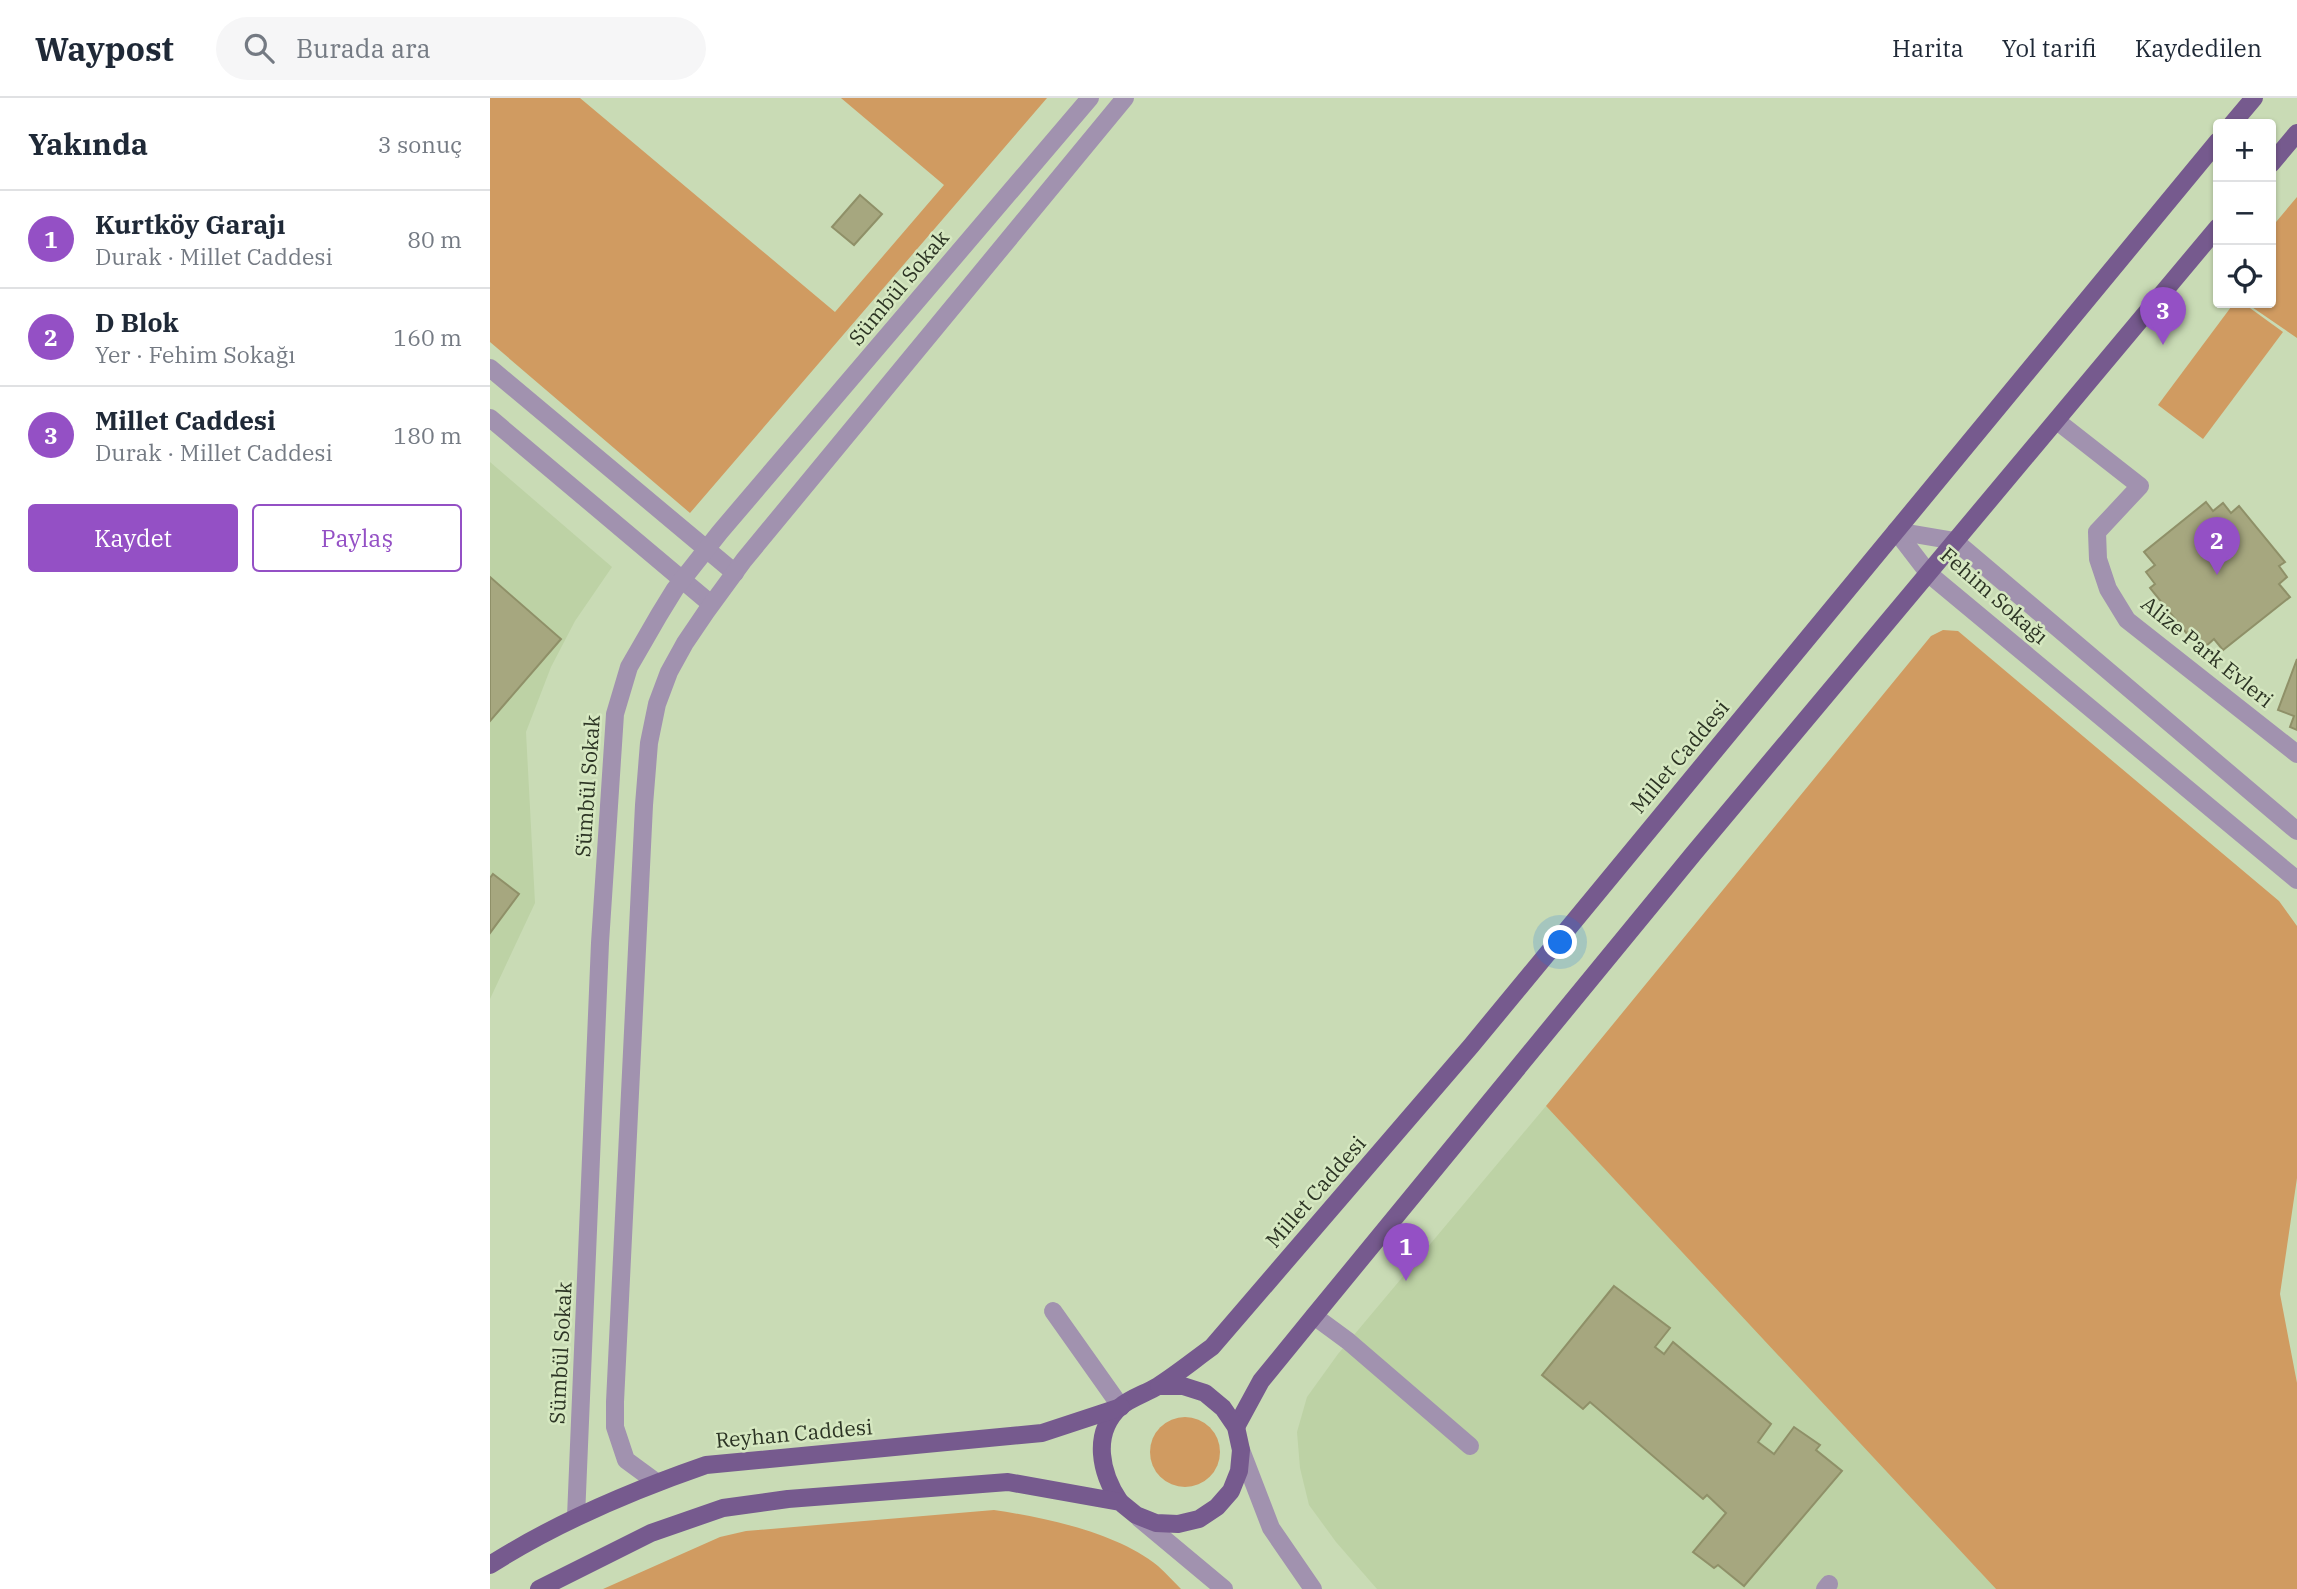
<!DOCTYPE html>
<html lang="tr">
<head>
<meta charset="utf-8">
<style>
	:root { --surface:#fff; --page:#f6f6f7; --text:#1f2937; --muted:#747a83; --line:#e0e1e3; --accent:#9450c5 }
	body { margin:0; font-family:"IBM Plex Serif",serif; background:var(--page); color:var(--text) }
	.controls { position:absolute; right:21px; top:21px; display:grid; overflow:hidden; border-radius:7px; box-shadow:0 2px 5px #0004 }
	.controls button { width:63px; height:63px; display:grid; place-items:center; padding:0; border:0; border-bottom:2px solid var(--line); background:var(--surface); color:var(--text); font:35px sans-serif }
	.you { position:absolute; left:1071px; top:845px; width:24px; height:24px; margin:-18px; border:5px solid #fff; border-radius:50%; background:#1a73e8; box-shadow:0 0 0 10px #1a73e833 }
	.badge { display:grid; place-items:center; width:46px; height:46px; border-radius:50%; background:var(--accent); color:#fff; font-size:23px; font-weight:700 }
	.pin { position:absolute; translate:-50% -58px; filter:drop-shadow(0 2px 4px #0008) }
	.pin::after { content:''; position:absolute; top:37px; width:24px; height:21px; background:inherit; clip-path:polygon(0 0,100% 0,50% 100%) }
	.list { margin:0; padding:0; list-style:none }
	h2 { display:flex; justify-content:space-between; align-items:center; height:91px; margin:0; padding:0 28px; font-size:30px }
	h2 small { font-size:23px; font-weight:400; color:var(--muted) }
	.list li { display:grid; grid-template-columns:46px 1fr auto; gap:21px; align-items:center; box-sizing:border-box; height:98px; padding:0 28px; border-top:2px solid var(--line) }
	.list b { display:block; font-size:26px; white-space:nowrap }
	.list p { margin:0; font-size:23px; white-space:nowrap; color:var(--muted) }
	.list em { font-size:23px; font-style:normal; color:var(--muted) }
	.actions { display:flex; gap:14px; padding:21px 28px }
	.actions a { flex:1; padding:16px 0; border:2px solid var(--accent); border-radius:7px; text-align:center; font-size:24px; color:var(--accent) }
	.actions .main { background:var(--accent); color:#fff }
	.icon { flex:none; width:38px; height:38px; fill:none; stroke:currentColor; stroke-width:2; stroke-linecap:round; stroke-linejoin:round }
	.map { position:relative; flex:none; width:1807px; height:1491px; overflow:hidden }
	header { display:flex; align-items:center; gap:42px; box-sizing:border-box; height:98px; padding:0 35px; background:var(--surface); border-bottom:2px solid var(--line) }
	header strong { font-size:33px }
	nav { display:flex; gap:38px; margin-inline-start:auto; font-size:24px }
	.search { width:490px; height:63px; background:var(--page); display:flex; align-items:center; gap:18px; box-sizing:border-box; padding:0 24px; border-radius:38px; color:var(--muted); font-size:26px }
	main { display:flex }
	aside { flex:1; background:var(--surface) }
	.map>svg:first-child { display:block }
	.built { fill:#bdd2a5 }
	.green { fill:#d09b61 }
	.building { fill:#a6a77f; stroke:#8f9068; stroke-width:2 }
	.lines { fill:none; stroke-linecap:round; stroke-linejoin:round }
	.minor { stroke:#a192af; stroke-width:18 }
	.major { stroke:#765a8e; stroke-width:18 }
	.labels { text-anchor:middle; stroke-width:5; stroke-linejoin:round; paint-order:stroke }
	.street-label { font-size:21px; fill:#2c3424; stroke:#d6e8c1 }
</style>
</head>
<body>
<header>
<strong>Waypost</strong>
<div class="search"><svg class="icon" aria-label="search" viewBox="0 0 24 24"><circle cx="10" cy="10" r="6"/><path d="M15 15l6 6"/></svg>Burada ara</div>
<nav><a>Harita</a><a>Yol tarifi</a><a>Kaydedilen</a></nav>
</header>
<main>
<aside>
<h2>Yakında<small>3 sonuç</small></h2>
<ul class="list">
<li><span class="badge">1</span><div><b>Kurtköy Garajı</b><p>Durak · Millet Caddesi</p></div><em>80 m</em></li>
<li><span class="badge">2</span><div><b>D Blok</b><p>Yer · Fehim Sokağı</p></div><em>160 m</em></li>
<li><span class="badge">3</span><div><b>Millet Caddesi</b><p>Durak · Millet Caddesi</p></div><em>180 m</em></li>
</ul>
<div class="actions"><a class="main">Kaydet</a><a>Paylaş</a></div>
</aside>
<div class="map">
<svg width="1807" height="1491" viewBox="0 0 1807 1491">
	<rect width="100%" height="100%" fill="#c9dbb5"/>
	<!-- built -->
	<g class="built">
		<path d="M0 364 122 469 85 523 61 569 36 634 45 805 0 901Z"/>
		<path d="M1056 1008 1412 1388 1506 1491H887L846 1444 819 1407 810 1370 807 1334 817 1299 848 1256Z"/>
	</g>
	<!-- green -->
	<g class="green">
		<path d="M0 0H90L345 214 454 87 351 0H557L200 415 0 244Z"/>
		<path d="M1807 99V240L1756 205H1781V130Z"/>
		<path d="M1744 205H1753L1793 234 1713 341 1668 307Z"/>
		<path d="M1453 532 1468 533 1789 803 1807 828V1080L1790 1196 1807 1285V1491H1506L1056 1008 1441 538Z"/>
		<circle cx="695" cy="1354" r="35"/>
		<path d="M504 1412C556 1420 626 1434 668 1468 676 1475 683 1483 691 1491H113L230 1439 256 1433Z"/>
	</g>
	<!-- building -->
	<g class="building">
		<path d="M370 97 392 116 364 147 342 129Z"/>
		<path d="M1716 404 1723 413 1733 405 1741 415 1749 408 1795 464 1789 468 1797 479 1789 486 1800 499 1733 552 1724 541 1715 549 1707 538 1702 542 1660 490 1665 486 1656 474 1665 467 1654 454Z"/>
		<path d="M0 479 71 541 0 623Z"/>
		<path d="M1807 561V632L1800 629 1804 618 1788 612Z"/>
		<path d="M3 776 29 796 0 835V780Z"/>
		<path d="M1124 1188 1180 1230 1165 1249 1174 1256 1183 1244 1281 1326 1268 1344 1284 1356 1304 1329 1330 1347 1326 1352 1352 1373 1254 1488 1228 1467 1224 1470 1203 1454 1236 1415 1217 1397 1213 1401 1100 1304 1093 1311 1052 1277Z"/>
	</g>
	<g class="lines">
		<!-- minor -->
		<g class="minor">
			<path d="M0 270 245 475"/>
			<path d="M0 320 221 506"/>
			<path d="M1567 323 1650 388 1607 434 1608 461 1618 491 1637 522 1807 656"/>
			<path d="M1406 433 1439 476 1807 782"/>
			<path d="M1406 433 1465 443 1807 733"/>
			<path d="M563 1213 631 1309"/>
			<path d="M824 1218 858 1243 980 1348"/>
			<path d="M751 1352 781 1430 823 1491"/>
			<path d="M166 1384 136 1362 125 1329V1304L154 707 159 645 167 606 179 574 195 545 216 514 254 462 635 0"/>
			<path d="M86 1419 110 845 125 616 139 569 169 517 185 491 230 434 600 0"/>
			<path d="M649 1420 734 1491"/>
			<path d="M1335 1491 1339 1486"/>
		</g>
		<!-- major -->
		<g class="major">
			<path d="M1742 26 1764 0"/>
			<path d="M1781 66 1807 35"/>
			<path d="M746 1329 771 1283 824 1218 1204 755 1728 129"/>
			<path d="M630 1404C611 1376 601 1336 630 1309 640 1300 657 1295 668 1288 687 1276 704 1262 722 1249L981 948 1728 43"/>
			<path d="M0 1467C67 1424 141 1393 216 1367L552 1335 631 1309"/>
			<path d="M49 1491 161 1435 233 1410 298 1401 518 1384 630 1404 646 1417 666 1425 688 1426 709 1421 727 1409 741 1393 749 1373 751 1352 746 1329 733 1310 715 1295 693 1288H669"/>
		</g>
	</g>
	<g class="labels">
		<!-- street labels -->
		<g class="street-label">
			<text transform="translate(409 190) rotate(-50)" y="7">Sümbül Sokak</text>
			<text transform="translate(1504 498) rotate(41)" y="7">Fehim Sokağı</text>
			<text transform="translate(1717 554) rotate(39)" y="7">Alize Park Evleri</text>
			<text transform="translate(1190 659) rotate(-50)" y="7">Millet Caddesi</text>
			<text transform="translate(98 688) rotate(-86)" y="7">Sümbül Sokak</text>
			<text transform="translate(826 1094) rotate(-49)" y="7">Millet Caddesi</text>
			<text transform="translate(71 1255) rotate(-87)" y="7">Sümbül Sokak</text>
			<text transform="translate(304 1336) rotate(-5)" y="7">Reyhan Caddesi</text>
		</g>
	</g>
</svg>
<div class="controls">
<button>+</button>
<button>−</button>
<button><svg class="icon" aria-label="locate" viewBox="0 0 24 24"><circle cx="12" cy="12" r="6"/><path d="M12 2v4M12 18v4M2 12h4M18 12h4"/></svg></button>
</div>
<div class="you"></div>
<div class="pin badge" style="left:916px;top:1183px">1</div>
<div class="pin badge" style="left:1727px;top:477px">2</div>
<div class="pin badge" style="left:1673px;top:247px">3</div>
</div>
</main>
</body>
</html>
